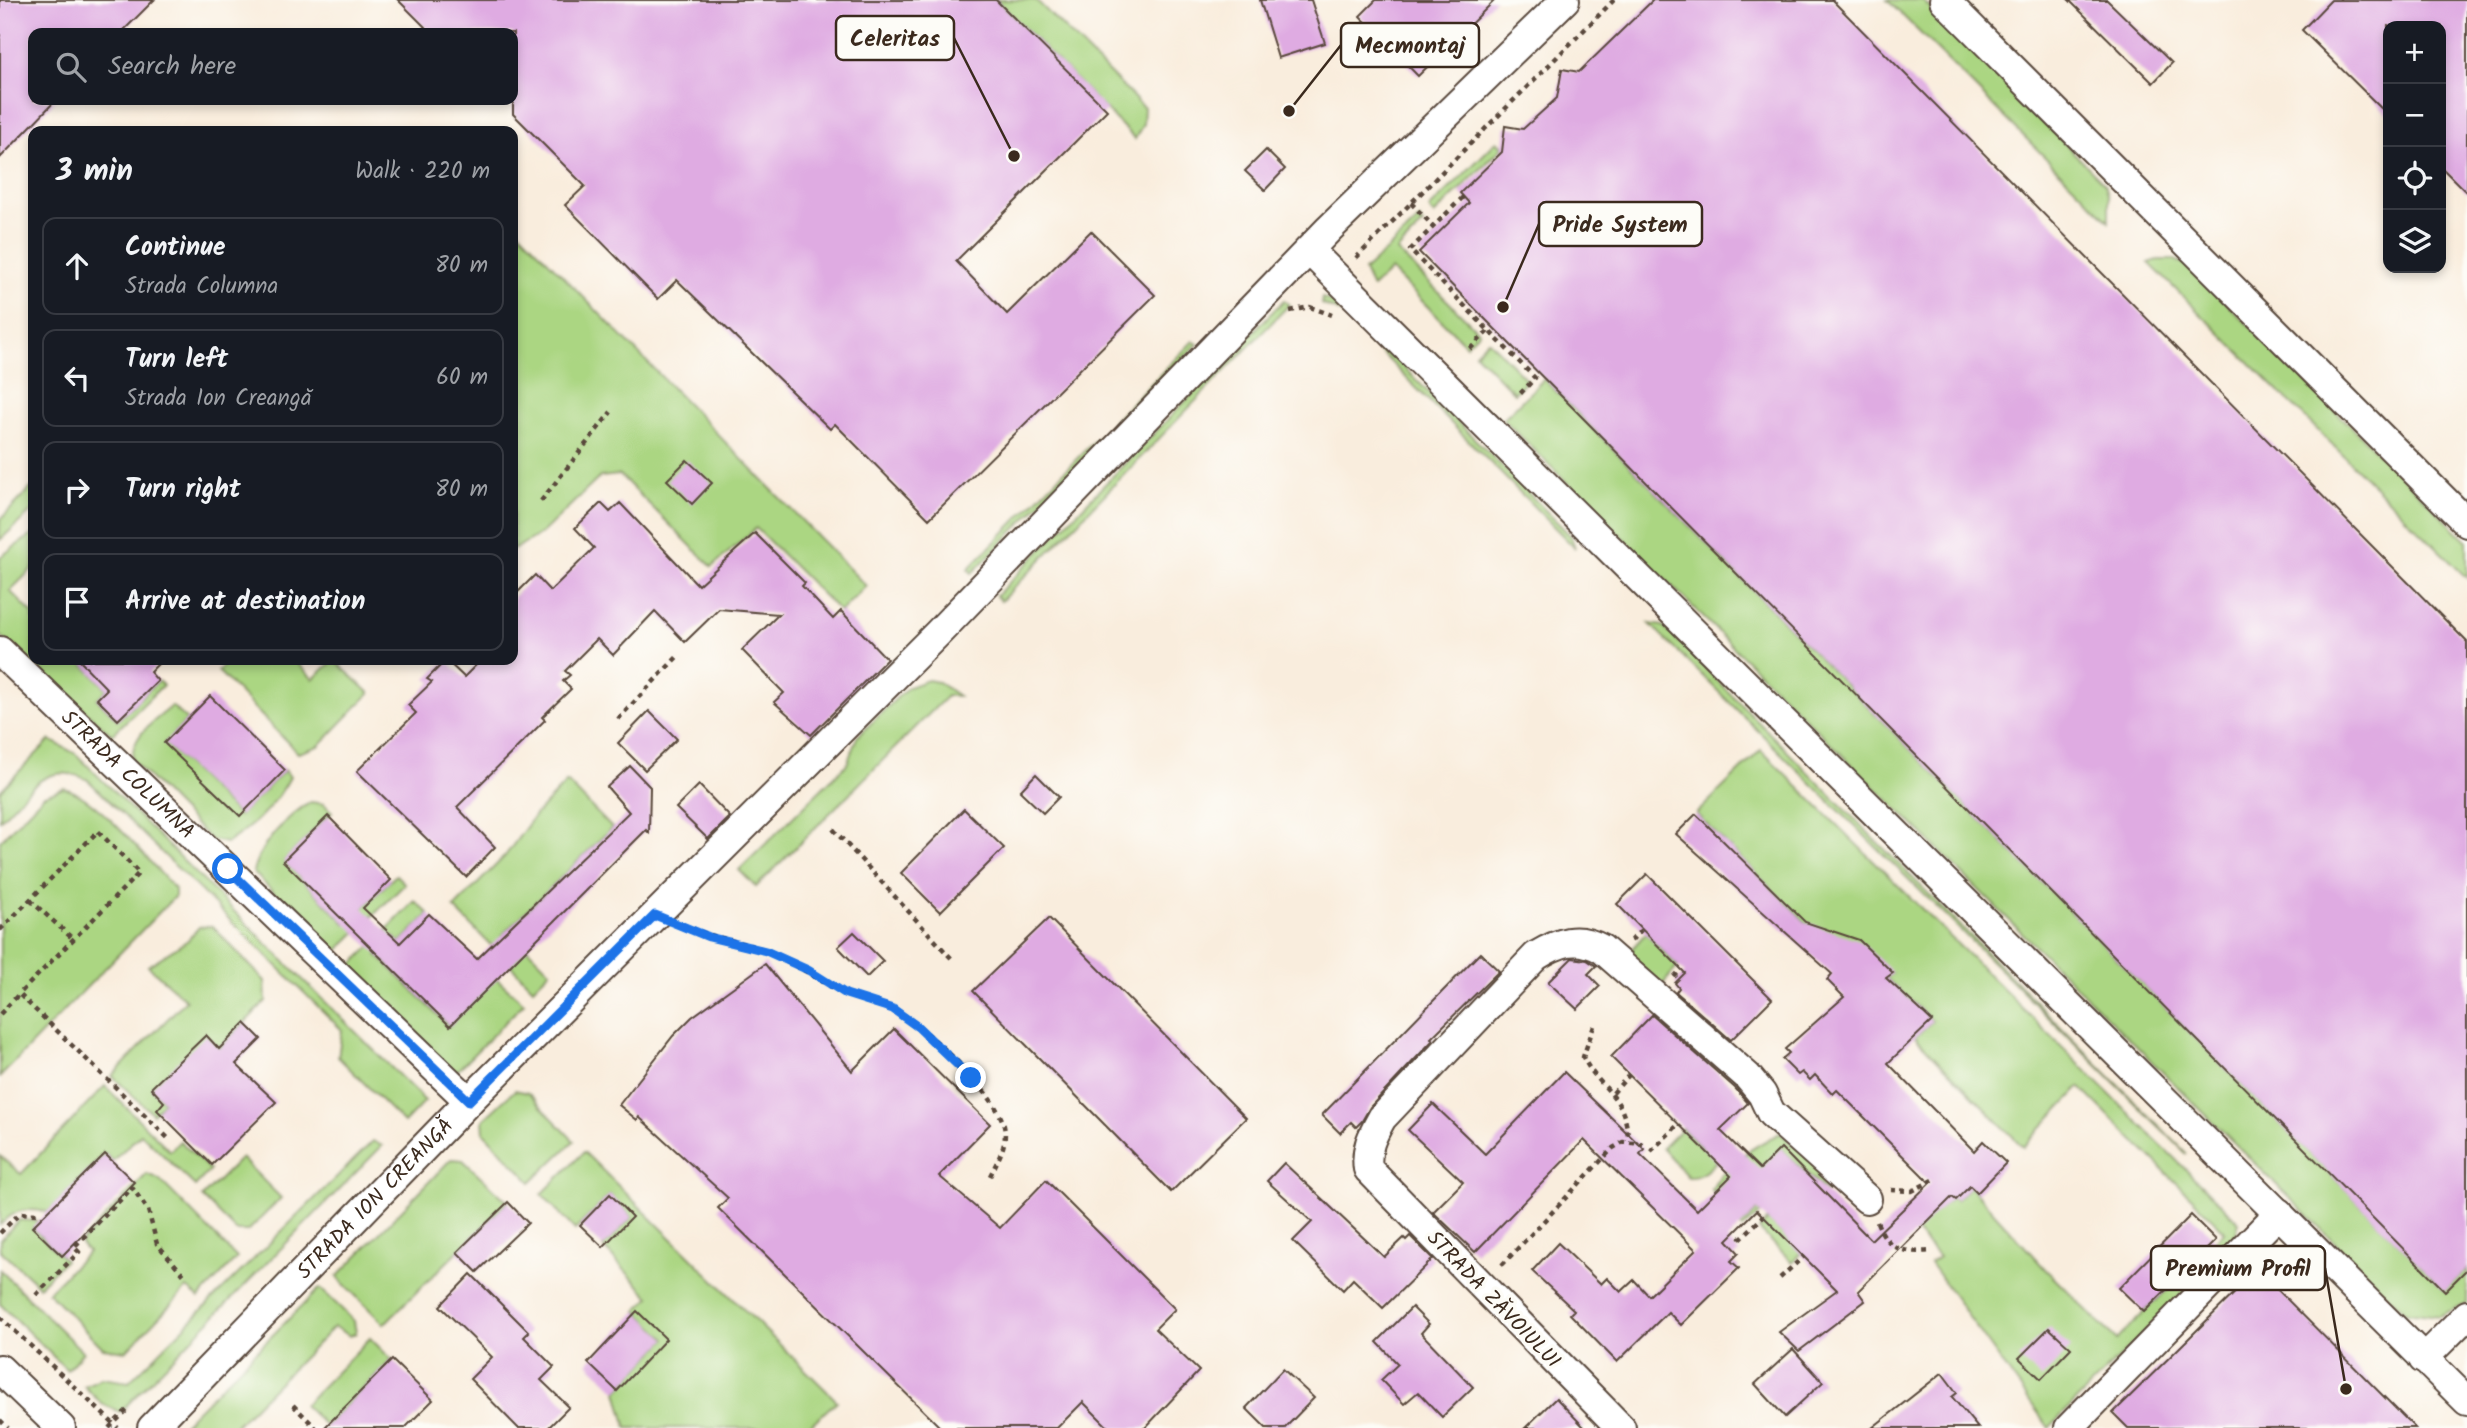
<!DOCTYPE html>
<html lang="en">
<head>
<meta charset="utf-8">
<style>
	:root { --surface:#171b24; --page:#20242c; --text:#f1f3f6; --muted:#9ea1a6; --line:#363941 }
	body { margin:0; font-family:Kalam,sans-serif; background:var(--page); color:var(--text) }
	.controls { position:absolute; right:21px; top:21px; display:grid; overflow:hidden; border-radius:14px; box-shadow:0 4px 10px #0003 }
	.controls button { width:63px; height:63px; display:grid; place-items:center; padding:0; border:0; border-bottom:2px solid var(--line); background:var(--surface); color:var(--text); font:35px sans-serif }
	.stop { position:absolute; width:21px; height:21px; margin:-16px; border:5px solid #1a73e8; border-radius:50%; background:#fff }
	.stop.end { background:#1a73e8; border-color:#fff; box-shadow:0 2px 7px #0008 }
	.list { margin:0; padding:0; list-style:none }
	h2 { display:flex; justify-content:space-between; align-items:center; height:91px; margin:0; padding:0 28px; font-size:30px }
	h2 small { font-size:23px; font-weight:400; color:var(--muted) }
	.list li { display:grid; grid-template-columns:46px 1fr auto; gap:21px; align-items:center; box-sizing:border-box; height:98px; margin:0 14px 14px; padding:0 14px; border:2px solid var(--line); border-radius:14px }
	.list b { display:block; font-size:26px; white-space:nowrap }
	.list p { margin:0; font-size:23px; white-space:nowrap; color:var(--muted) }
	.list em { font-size:23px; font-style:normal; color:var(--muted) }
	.icon { flex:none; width:38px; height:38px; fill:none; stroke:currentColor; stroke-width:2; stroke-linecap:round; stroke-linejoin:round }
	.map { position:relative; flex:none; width:2467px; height:1428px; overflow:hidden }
	.search { position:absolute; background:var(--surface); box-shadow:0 4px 10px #0003; left:28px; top:28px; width:490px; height:77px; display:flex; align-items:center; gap:18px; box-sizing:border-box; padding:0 24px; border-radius:14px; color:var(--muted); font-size:26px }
	.panel { position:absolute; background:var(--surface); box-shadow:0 4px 10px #0003; left:28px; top:126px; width:490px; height:539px; border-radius:14px }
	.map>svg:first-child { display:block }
	.green { fill:#abd682; stroke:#738050; stroke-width:2 }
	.building { fill:#dfabe2 }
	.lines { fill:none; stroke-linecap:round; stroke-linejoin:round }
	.minor-casing { stroke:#58473b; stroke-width:32 }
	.path { stroke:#58473b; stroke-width:4.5; stroke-dasharray:5 5; stroke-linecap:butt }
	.minor { stroke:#fff; stroke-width:28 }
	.route { stroke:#1a73e8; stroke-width:9 }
	.labels { text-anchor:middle; stroke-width:7; stroke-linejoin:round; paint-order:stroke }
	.street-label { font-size:21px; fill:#3b2a1e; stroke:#fdfcf7 }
	.leader { fill:none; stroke:#3b2a1e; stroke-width:2.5 }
	.callout-dot { fill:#3b2a1e; stroke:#fdfcf7; stroke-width:2.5 }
	.callout { fill:#fdfcf7; stroke:#3b2a1e; stroke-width:2.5 }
	.callout-label { font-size:23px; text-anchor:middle; font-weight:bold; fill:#3b2a1e }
</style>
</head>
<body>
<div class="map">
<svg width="2467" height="1428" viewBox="0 0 2467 1428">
	<rect width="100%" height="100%" fill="#fdfcf7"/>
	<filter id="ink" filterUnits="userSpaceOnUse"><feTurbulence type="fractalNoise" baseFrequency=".0143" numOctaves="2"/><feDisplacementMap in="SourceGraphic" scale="14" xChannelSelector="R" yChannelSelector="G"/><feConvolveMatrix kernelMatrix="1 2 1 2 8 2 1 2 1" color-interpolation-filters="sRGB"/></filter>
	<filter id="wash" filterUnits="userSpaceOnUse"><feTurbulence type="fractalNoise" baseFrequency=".00686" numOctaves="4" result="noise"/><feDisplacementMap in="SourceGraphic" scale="28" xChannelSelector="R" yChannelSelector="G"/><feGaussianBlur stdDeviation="1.57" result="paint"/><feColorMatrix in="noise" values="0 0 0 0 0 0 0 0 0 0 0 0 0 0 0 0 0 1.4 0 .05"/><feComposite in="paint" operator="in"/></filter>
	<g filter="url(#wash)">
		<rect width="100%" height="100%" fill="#f9eddd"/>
		<!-- green -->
		<g class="green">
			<path d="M996 0H1036L1144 108 1143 124 1135 139Z"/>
			<path d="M1887 0H1922L2105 184 2109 198V221Z"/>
			<path d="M1497 141 1503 147 1434 215 1429 209Z"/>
			<path d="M1420 219 1423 224 1397 251 1479 332 1466 345 1391 270 1372 288 1364 271Z"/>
			<path d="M513 225 866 586 840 612 756 528 712 567 620 475 600 477 543 532 513 550Z"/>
			<path d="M2158 260H2175L2189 266 2467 541V578L2149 263Z"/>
			<path d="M1322 298 1344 307 1571 536 1575 548 1341 312 1321 304Z"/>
			<path d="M1284 300 1289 305 1001 601 996 596Z"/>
			<path d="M1488 340 1527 380 1514 393 1475 353Z"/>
			<path d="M1193 341 1198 344 972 573 968 569Z"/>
			<path d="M1544 379 2445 1290 2467 1269V1303L2439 1316 2405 1312 1503 419Z"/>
			<path d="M33 486V510L0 540V520Z"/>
			<path d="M33 534V568L10 591 33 614V660H79L107 689 97 699 118 720 158 681 163 685 112 735 0 635V557Z"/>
			<path d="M1650 624 1663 626 2187 1154Z"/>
			<path d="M229 660H294L313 679 334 660 370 693 319 746 298 753 218 671Z"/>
			<path d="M928 680 938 682 958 696H947L756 887 739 870 847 764 857 737 908 687Z"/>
			<path d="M172 706 187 720 165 743 239 816 285 770 290 777C276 804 252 827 227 843L211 840 132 760C132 734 154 722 172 706Z"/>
			<path d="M50 740 76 754 425 1101 404 1123 338 1057 342 1030 88 780C45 759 28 793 0 820V791Z"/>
			<path d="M1761 750 2239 1222 2234 1242 2049 1428 1930 1263 1939 1257 1915 1231 1952 1197 1956 1200 1970 1186 2047 1271 2117 1340 2225 1231 2080 1087 2023 1147 1915 1037 1932 1021 1886 978 1892 973 1805 922 1696 814Z"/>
			<path d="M567 782 612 828 502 935 527 948 550 971 533 988 454 908 505 856 535 815Z"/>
			<path d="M64 788C97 796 150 863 175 889V896L0 1077V841L44 795Z"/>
			<path d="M311 802 324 804 332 812 284 861 346 924 396 875 405 884 335 953 253 872C258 846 289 814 311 802Z"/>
			<path d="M415 901 429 914 400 943 394 937 377 955 449 1026 496 978 524 1003 453 1075 347 970Z"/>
			<path d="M212 926 265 981 266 1001 219 1049 207 1036 152 1088 164 1102 153 1114 112 1076 186 1000 148 966 188 940 199 927Z"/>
			<path d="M1646 933 1678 966 1664 983 1659 984 1626 955Z"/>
			<path d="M105 1086 170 1151 180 1141 210 1170 195 1186 141 1134 112 1161 105 1154 48 1212C25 1208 17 1208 0 1225V1156L21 1174Z"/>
			<path d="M515 1090 528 1093 574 1141 531 1182 484 1133 483 1120Z"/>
			<path d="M1682 1128 1702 1148 1719 1131 1732 1143C1721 1155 1706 1179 1688 1177L1662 1148Z"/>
			<path d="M1780 1133 1837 1182 1827 1192 1781 1149 1743 1224 1758 1210 1761 1213 1743 1228 1718 1204 1712 1189C1725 1163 1755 1146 1780 1133Z"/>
			<path d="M373 1141 382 1146 120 1412 102 1404 84 1386 101 1378 129 1382Z"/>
			<path d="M584 1152 837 1401 807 1428H627L617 1391 666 1339 637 1311 650 1297 603 1247 632 1217 610 1195 575 1230 542 1194Z"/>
			<path d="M241 1158 281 1198 248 1231H236L202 1197Z"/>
			<path d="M451 1159 463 1160 508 1202 384 1324 337 1277Z"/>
			<path d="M147 1174 159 1179 237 1258 199 1298 187 1288 126 1351 103 1348 48 1292 88 1252 80 1243Z"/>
			<path d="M19 1220 39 1221 33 1228 65 1260 39 1286 0 1250V1240Z"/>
			<path d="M1768 1220 1801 1253 1792 1262 1759 1229Z"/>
			<path d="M0 1270 83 1352 67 1370 0 1304Z"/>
			<path d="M320 1288 354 1321 356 1333 350 1336 334 1327 233 1428H179Z"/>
			<path d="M370 1338 392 1360 326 1426 304 1405Z"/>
		</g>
		<g id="blocks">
			<!-- building -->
			<g class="building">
				<path d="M0 0H154L121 33H33V100H56L0 158Z"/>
				<path d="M398 0H996L1107 110 956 261 1007 314 1091 231 1155 295 929 519 835 424 830 429 677 280 658 299 565 205 585 186 513 114V33H431Z"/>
				<path d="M1260 0H1311L1325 43 1278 58Z"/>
				<path d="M1376 0H1495L1418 76 1360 16Z"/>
				<path d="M1653 0H1832L2467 642V1269L2445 1291 1419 252 1469 203 1460 193 1502 152 1505 126 1523 129 1557 98 1562 69 1579 72Z"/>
				<path d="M2069 0H2107L2172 63 2153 83Z"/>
				<path d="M2331 0H2467V193L2441 167V26H2388V115L2302 30Z"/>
				<path d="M1266 150 1285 169 1265 190 1245 171Z"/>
				<path d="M687 460 712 483 692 504 667 480Z"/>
				<path d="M601 503 610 512 620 503 698 585 755 533 805 583 802 586 833 619 841 611 887 659 811 735 774 702 784 693 742 650 779 614 719 609 685 642 655 611 613 655 597 639 565 671 570 675 563 681 571 689 542 717 545 720 457 807 495 847 466 877 357 771 416 713 408 705 432 682 427 679 446 660 464 677 481 660H513V597L535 575 550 591 594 548 575 528Z"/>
				<path d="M79 660H162L150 672 158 681 118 720 97 699 107 689Z"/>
				<path d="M210 696 285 770 240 816 164 743Z"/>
				<path d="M649 711 677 739 645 770 618 743Z"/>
				<path d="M630 766 650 787 649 833 646 830 450 1026 283 861 328 816 391 880 363 908 400 943 429 914 477 959 629 812 607 787Z"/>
				<path d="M1036 774 1059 797 1043 813 1020 791Z"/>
				<path d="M699 785 730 817 708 839 676 808Z"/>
				<path d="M964 809 1004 848 940 912 901 873Z"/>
				<path d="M1696 814 1805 922 1859 940 1893 973 1886 978 1932 1021 1888 1063 1974 1151 1983 1141 2006 1163 1977 1193 1970 1186 1956 1200 1952 1197 1858 1291 1865 1301 1799 1351 1779 1332 1837 1290 1757 1210 1727 1240 1739 1253 1731 1261 1739 1268 1681 1325 1668 1312 1617 1362 1570 1314 1574 1310 1532 1271 1558 1243 1601 1284 1607 1278 1621 1292 1634 1280 1649 1296 1696 1250 1584 1140 1475 1252 1433 1212 1463 1182 1408 1130 1433 1104 1485 1154 1564 1072 1644 1149 1640 1154 1697 1210 1731 1176 1611 1057 1652 1015 1735 1088 1748 1103 1720 1130 1760 1169 1781 1148 1871 1240 1930 1183 1837 1090 1833 1094 1815 1075 1810 1080 1802 1072 1798 1075 1782 1059 1789 1053 1785 1049 1844 997 1827 980 1832 974 1676 834Z"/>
				<path d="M1647 874 1772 999 1731 1040 1676 992 1679 988 1675 983 1685 973 1617 904Z"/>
				<path d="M1049 918 1246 1118 1171 1192 973 991Z"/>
				<path d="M854 932 883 961 867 977 838 947Z"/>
				<path d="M1480 953 1499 971 1431 1038 1433 1040 1370 1107 1362 1121 1356 1127 1351 1122 1340 1133 1322 1115Z"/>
				<path d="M1572 958 1587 960 1596 966 1588 974 1600 986 1577 1009 1548 982Z"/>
				<path d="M765 964 852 1071 894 1029 990 1124 939 1176 1000 1228 1046 1180 1175 1309 1155 1329 1199 1371 1145 1428H1109L1083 1402 1057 1428H941L718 1208 728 1198 639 1117 637 1120 619 1105 673 1036 692 1017Z"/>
				<path d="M245 1023 261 1039 236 1064 276 1102 212 1165 157 1110 164 1102 151 1088 206 1035 219 1049Z"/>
				<path d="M105 1154 134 1182 62 1256 32 1227Z"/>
				<path d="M1284 1163 1384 1257 1404 1238 1406 1240 1410 1236 1433 1259 1383 1308 1353 1279 1343 1290 1293 1241 1312 1222 1267 1181Z"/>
				<path d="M610 1194 632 1217 603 1247 580 1225Z"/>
				<path d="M508 1202 528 1223 477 1272 457 1252Z"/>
				<path d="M2191 1215 2216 1240 2144 1312 2119 1288Z"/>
				<path d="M2258 1270 2415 1428H2128L2113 1413Z"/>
				<path d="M471 1274 529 1332 524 1337 554 1367 541 1380 569 1407 548 1428H518L470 1379 492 1357 440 1306Z"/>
				<path d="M1412 1307 1429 1324 1421 1333 1473 1387 1442 1417 1418 1392 1404 1404 1381 1380 1398 1364 1377 1342Z"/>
				<path d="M637 1311 666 1339 617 1391 588 1363Z"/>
				<path d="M2049 1328 2071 1348 2041 1379 2019 1358Z"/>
				<path d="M1793 1349 1823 1382 1785 1417 1755 1384Z"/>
				<path d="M392 1360 433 1400 405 1428H324Z"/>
				<path d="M1283 1369 1314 1398 1285 1428H1266L1246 1408Z"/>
				<path d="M1942 1373 1957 1393 1952 1397 1978 1428H1872Z"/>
				<path d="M1556 1398 1585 1428H1525Z"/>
			</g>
		</g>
	</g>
	<g filter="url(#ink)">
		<use href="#blocks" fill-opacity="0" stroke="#58473b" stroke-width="2"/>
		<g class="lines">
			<defs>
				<g id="minor">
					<path d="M1944 0 2467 523"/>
					<path d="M1309 250 2467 1401"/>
					<path id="s1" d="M0 651 469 1101"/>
					<path d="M2423 1359 2467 1315"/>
					<path d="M0 1369 61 1428"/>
					<path id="s2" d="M152 1428 469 1101 938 633 1329 229 1565 0"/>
					<path d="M1621 1428 1368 1169C1365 1149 1372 1136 1382 1118L1536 956C1559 942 1577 935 1602 949L1747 1076 1762 1094 1771 1113 1867 1199"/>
					<path d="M2069 1428 2279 1213"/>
				</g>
			</defs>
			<!-- minor casing -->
			<use href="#minor" class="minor-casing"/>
			<!-- path -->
			<g class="path">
				<path d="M1463 197 1410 250 1535 378 1517 397"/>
				<path d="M1411 203 1433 226"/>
				<path d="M1356 258 1614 0"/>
				<path d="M1290 311 1310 307 1332 315"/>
				<path d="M1470 349 1488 331"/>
				<path d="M541 501 611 412"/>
				<path d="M618 719 678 656"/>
				<path d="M833 829 952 959"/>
				<path d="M30 900 73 939"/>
				<path d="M682 925C710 938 741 941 769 952 796 964 819 980 844 993 860 1001 880 1001 895 1010 925 1028 996 1092 1004 1126 1008 1145 998 1159 990 1176"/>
				<path d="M0 930 98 831 139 873 19 994 171 1141"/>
				<path d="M1631 941 1642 929"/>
				<path d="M1674 977 1682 969"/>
				<path d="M0 1014 19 994"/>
				<path d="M1594 1026 1583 1057C1599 1090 1627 1094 1628 1141"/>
				<path d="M1613 1093 1629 1075"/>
				<path d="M1651 1151 1679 1124"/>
				<path d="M131 1186 148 1210 157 1244 185 1276"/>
				<path d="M1891 1190 1912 1191 1935 1179"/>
				<path d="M1877 1222C1889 1252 1904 1253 1933 1251"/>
				<path d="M0 1233 20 1213 37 1214"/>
				<path d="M1740 1239 1764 1216"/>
				<path d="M1502 1265 1613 1148 1623 1142 1643 1144"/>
				<path d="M1780 1278 1804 1256"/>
				<path d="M36 1295 79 1252 74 1247 132 1188"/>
				<path d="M0 1317 118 1428"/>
				<path d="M293 1405 316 1428"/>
				<path d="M0 1420 8 1428"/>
				<path d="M109 1428 128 1409"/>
			</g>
			<!-- minor -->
			<use href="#minor" class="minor"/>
		</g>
	</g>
	<g class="lines" filter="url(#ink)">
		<!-- route -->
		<path class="route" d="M228 869 469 1101 655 915 709 937 766 951 808 970 846 994 893 1009 918 1027 971 1078"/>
	</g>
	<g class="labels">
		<!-- street labels -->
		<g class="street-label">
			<text dy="7" stroke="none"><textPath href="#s1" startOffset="178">STRADA COLUMNA</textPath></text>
			<text dy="7" stroke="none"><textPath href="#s2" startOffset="320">STRADA ION CREANGĂ</textPath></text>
			<text transform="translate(1494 1299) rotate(46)" y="7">STRADA ZĂVOIULUI</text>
		</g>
	</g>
	<!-- callouts -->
	<path class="leader" d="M1014 156L954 38M1289 111L1341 45M1503 307L1539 224M2346 1389L2325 1268"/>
	<g class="callout-dot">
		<circle cx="1014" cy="156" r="7"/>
		<circle cx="1289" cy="111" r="7"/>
		<circle cx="1503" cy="307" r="7"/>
		<circle cx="2346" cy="1389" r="7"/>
	</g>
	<g class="callout">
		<rect x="836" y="16" width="118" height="44" rx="7"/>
		<rect x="1341" y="23" width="138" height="44" rx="7"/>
		<rect x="1539" y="202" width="163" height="44" rx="7"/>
		<rect x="2151" y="1246" width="174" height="44" rx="7"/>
	</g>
	<g class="callout-label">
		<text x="895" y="46">Celeritas</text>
		<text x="1410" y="53">Mecmontaj</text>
		<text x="1620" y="232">Pride System</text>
		<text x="2238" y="1276">Premium Profil</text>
	</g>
</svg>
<div class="controls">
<button>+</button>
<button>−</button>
<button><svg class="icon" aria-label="locate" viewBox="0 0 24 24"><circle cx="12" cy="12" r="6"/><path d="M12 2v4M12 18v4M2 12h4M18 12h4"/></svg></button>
<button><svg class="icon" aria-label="layers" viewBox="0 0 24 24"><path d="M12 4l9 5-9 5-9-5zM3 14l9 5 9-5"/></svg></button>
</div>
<div class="stop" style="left:228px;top:869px"></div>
<div class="stop end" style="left:971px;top:1078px"></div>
<div class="search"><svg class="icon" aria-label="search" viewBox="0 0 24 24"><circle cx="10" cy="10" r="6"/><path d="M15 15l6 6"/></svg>Search here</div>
<section class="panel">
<h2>3 min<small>Walk · 220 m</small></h2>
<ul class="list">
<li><svg class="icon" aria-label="ahead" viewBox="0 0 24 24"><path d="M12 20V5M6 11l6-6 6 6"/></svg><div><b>Continue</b><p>Strada Columna</p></div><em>80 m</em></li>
<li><svg class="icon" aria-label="left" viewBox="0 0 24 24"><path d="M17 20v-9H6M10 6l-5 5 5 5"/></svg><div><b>Turn left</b><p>Strada Ion Creangă</p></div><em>60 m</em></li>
<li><svg class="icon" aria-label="right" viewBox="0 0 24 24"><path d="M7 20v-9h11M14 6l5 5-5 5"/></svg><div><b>Turn right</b></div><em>80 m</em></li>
<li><svg class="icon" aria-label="arrive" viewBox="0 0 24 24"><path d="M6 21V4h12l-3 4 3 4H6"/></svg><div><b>Arrive at destination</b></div></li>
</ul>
</section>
</div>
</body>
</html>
